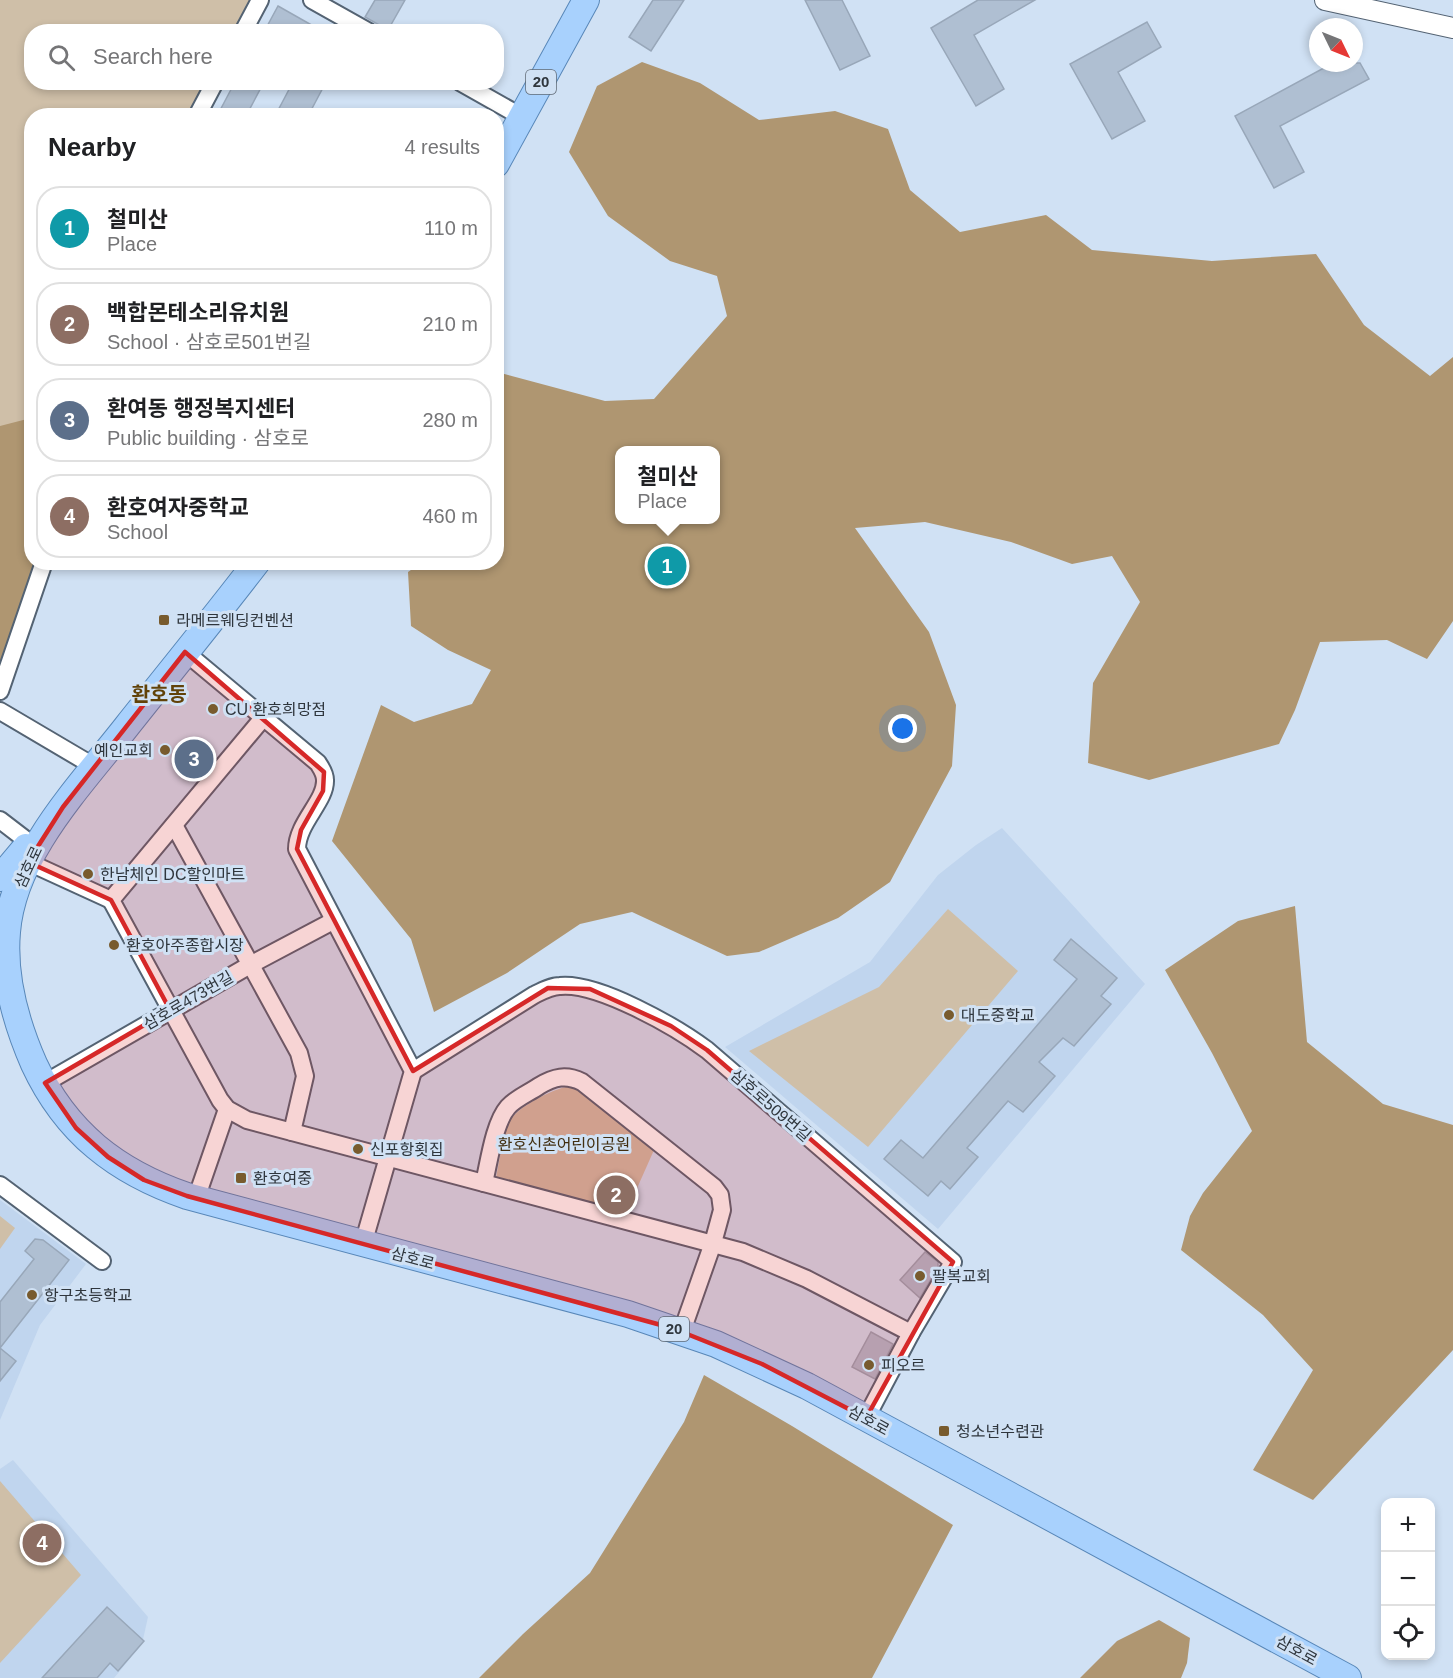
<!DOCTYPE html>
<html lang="en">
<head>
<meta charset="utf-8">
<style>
	:root { --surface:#fff; --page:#f6f6f6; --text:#202124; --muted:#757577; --line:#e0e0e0; --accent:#0f766e }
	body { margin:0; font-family:Helvetica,"Noto Sans KR",sans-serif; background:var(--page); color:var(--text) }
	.controls { position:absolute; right:18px; bottom:18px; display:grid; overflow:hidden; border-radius:12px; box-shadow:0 3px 9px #0003 }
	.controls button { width:54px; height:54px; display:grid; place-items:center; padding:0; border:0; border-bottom:2px solid var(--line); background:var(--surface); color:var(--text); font:30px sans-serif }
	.compass { position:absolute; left:1309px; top:18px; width:54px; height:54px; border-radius:50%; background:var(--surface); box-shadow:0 3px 9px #0003; rotate:133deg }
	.you { position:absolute; left:903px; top:729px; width:21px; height:21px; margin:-15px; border:4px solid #fff; border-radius:50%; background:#1a73e8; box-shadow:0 0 0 9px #1a73e833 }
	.badge { display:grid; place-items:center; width:39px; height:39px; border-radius:50%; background:var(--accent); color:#fff; font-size:20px; font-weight:700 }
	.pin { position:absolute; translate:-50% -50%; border:3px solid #fff; box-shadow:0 2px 6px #0006 }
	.popup { position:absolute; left:615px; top:446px; width:105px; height:78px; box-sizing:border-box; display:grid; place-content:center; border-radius:12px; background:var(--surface); filter:drop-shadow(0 2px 4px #0005); font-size:20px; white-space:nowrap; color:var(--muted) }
	.popup b { font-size:22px; color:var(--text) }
	.popup::after { content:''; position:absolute; left:50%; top:100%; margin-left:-12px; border:12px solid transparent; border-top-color:var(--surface) }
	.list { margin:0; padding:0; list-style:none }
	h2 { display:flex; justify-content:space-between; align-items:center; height:78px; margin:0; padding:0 24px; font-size:26px }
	h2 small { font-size:20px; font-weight:400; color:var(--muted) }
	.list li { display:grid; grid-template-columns:39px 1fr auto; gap:18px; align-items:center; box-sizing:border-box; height:84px; margin:0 12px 12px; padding:0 12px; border:2px solid var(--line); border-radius:24px }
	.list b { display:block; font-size:22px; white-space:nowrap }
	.list p { margin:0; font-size:20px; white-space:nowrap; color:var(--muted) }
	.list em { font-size:20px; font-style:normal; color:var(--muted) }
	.icon { flex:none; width:33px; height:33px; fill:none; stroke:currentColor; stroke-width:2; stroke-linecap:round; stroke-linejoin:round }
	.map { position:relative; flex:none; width:1453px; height:1678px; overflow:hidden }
	.search { position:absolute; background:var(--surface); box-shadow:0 3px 9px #0003; left:24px; top:24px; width:480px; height:66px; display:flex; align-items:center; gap:15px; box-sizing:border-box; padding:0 21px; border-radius:24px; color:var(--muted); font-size:22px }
	.panel { position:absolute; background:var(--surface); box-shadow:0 3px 9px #0003; left:24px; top:108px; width:480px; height:462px; border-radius:24px }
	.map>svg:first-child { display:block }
	.built { fill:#c0d5ee }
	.green { fill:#cfbfa8 }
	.forest { fill:#af9671; fill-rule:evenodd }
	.building { fill:#afbfd2; stroke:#98a7b9; stroke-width:1.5 }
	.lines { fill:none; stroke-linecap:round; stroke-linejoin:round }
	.minor-casing { stroke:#546373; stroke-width:20 }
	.tertiary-casing { stroke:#546373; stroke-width:22 }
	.primary-casing { stroke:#5887b8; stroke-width:28 }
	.minor { stroke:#fff; stroke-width:16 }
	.tertiary { stroke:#fff; stroke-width:20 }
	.primary { stroke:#a8d1fd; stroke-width:26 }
	.marked { fill:#d62828; fill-opacity:0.2; stroke:#d62828; stroke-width:4.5; stroke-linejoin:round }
	.poi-dot { fill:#785b2e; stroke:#d0e1f4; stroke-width:2 }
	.labels { text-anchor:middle; stroke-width:6; stroke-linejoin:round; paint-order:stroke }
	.shield { fill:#d0e1f4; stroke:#5f6974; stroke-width:1.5 }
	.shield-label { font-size:15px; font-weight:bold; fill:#2f363d }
	.poi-label { font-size:16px; fill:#2f363d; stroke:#d0e1f4; text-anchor:start }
	.street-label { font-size:16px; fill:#2f363d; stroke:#d0e1f4 }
	.park-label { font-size:16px; fill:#422f10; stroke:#d0e1f4 }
	.quarter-label { font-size:20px; font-weight:bold; fill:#614208; stroke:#d0e1f4 }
</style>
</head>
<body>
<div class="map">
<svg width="1453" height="1678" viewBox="0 0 1453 1678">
	<rect width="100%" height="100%" fill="#d0e1f4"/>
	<!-- built -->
	<g class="built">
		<path d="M1002 828 1145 984 938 1229 725 1047 870 962 938 875 976 845Z"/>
		<path d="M0 1200 86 1264 40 1325 0 1420Z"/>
		<path d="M13 1460 148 1617 142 1644 114 1678H0V1469Z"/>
	</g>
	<!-- green -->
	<g class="green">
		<path d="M0 0H251L234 31 32 32V82L205 83 187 115 32 116V562L0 664Z"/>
		<path d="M948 909 1018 971 868 1147 749 1051 879 987Z"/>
		<path d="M569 1086 579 1090 654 1150 626 1213 496 1178C499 1164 503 1133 509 1122 518 1106 551 1090 569 1086Z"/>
		<path d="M0 1216 15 1228 0 1249Z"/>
		<path d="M0 1481 81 1575 0 1663Z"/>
	</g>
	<!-- forest -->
	<g class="forest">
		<path d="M642 62 700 83 759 120 835 111 888 129 910 190 960 232 1046 215 1092 250 1212 261 1316 254 1364 325 1430 376 1453 357V621L1427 659 1387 640 1320 642 1295 710 1279 744 1149 780 1088 763 1093 683 1140 602 1112 556 1072 564 1011 542 925 522 855 528 929 632 956 705 952 766 890 882 838 918 759 952 727 956 632 912 580 924 507 973 434 1012 411 939 332 841 381 705 414 722 472 704 491 670 448 650 411 626 408 572 421 563 496 562 497 372 605 401 654 399 727 316 717 276 670 261 608 216 569 152 597 86ZM619 450H715V520H619Z"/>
		<path d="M31 418 32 562 35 563 0 664V426Z"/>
		<path d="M1295 906 1307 1042 1383 1104 1453 1125V1350L1313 1500 1253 1470 1313 1370 1263 1315 1181 1250 1190 1216 1203 1193 1252 1131 1212 1053 1165 970 1238 921Z"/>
		<path d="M704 1375 792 1426 953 1525 872 1678H479L523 1634 590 1573 684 1422Z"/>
		<path d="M1159 1620 1190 1638 1187 1663 1181 1678H1080L1117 1641Z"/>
	</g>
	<!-- building -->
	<g class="building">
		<path d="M375 0H405L388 30 365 17Z"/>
		<path d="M653 0H684L651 51 629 37Z"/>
		<path d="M805 0H842L870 56 840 70Z"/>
		<path d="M978 0H1035L974 35 1004 89 976 106 931 28Z"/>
		<path d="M278 6 324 32H264Z"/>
		<path d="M1147 22 1161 47 1118 72 1145 121 1112 139 1070 64Z"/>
		<path d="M1333 63H1360L1369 79 1280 126 1304 172 1274 188 1235 116Z"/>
		<path d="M235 82H264L246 116H217Z"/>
		<path d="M293 82H326L308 116H275Z"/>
		<path d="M1071 939 1117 978 1101 996 1111 1004 1074 1046 1063 1038 1039 1062 1055 1076 1023 1112 1008 1101 967 1148 978 1157 950 1189 941 1181 928 1196 884 1159 901 1140 923 1158 1077 979 1054 960Z"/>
		<path d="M35 1239 43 1240 69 1260 0 1348V1302L34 1259 25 1251Z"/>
		<path d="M925 1252 938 1262V1267L920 1298 900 1280Z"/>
		<path d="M871 1332 893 1344 875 1379 852 1367Z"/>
		<path d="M0 1348 16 1361 0 1381Z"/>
		<path d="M107 1607 144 1641 118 1671 110 1663 97 1678H42Z"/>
	</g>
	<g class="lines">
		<defs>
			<g id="minor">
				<path d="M312 0 369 32"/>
				<path d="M243 32 260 0"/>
				<path d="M460 82 522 117"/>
				<path d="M197 116 215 82"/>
				<path d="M185 652 318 763C321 768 325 773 325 780 326 801 297 823 297 849L413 1071 363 1244"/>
				<path d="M0 691 44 562"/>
				<path d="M0 711 95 767"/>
				<path d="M263 718 111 900 220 1100 227 1109 247 1120 743 1252 807 1279 911 1333"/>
				<path d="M0 820 30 843"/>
				<path d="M174 825 299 1053 305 1076 292 1132"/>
				<path d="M28 862 111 900"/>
				<path d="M413 1071 534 995C542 991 551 986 560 986 598 982 676 1027 707 1050L953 1262 911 1333 866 1418"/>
				<path d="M45 1083 250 965 333 921"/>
				<path d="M484 1183C489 1162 494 1123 508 1107 516 1098 529 1093 539 1086 554 1077 566 1074 582 1082L714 1187 720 1195 722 1210 713 1243 682 1331"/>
				<path d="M0 1185 102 1261"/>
				<path d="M196 1199 227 1109"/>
			</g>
			<path id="tertiary" d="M1325 0 1453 28"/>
			<g id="primary">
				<path d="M496 164 586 0"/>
				<path d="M257 562C214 618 170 672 127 726 81 785 13 854 7 932 3 977 16 1023 34 1064 66 1133 117 1172 187 1196L628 1314 716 1344 807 1386 1348 1678"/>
				<path d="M0 878 26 847"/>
			</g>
		</defs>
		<!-- minor casing -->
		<use href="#minor" class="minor-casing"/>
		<!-- tertiary casing -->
		<use href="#tertiary" class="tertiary-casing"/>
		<!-- primary casing -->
		<use href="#primary" class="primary-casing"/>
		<!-- minor -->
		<use href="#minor" class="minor"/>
		<!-- tertiary -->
		<use href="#tertiary" class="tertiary"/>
		<!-- primary -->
		<use href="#primary" class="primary"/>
	</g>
	<!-- marked area -->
	<path class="marked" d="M185 652 324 772 323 791 301 830 297 849 413 1071 548 988 590 989 671 1026 707 1050 953 1262 866 1418 762 1364 672 1328 187 1196 144 1180 108 1157 76 1128 45 1083 170 1010 111 900 28 862 63 807Z"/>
	<!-- markers -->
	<g class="poi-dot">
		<rect x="158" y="614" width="12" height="12" rx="3"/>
		<circle cx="213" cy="709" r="6"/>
		<circle cx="165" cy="750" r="6"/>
		<circle cx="88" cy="874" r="6"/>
		<circle cx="114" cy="945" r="6"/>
		<circle cx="949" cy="1015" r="6"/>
		<circle cx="358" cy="1149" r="6"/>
		<rect x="235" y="1172" width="12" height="12" rx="3"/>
		<circle cx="920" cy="1276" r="6"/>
		<circle cx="32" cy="1295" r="6"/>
		<circle cx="869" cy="1365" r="6"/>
		<rect x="938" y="1425" width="12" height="12" rx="3"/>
	</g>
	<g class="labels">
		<!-- shield labels -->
		<g class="shield">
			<rect x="526" y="70" width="30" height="24" rx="4.5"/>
			<rect x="659" y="1317" width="30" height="24" rx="4.5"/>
		</g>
		<g class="shield-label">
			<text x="541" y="87">20</text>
			<text x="674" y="1334">20</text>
		</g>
		<!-- poi labels -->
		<g class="poi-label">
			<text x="176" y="626">라메르웨딩컨벤션</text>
			<text x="225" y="715">CU 환호희망점</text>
			<text x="153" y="756" text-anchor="end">예인교회</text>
			<text x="100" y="880">한남체인 DC할인마트</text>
			<text x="126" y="951">환호아주종합시장</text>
			<text x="961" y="1021">대도중학교</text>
			<text x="370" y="1155">신포항횟집</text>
			<text x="253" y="1184">환호여중</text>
			<text x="932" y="1282">팔복교회</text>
			<text x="44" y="1301">항구초등학교</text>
			<text x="881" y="1371">피오르</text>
			<text x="956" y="1437">청소년수련관</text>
		</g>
		<!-- street labels -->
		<g class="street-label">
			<text transform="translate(28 867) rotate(-65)" y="6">삼호로</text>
			<text transform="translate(188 1000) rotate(-30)" y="6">삼호로473번길</text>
			<text transform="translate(771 1105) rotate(41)" y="6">삼호로509번길</text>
			<text transform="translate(413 1258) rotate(15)" y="6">삼호로</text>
			<text transform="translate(869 1420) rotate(29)" y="6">삼호로</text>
			<text transform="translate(1297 1650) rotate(29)" y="6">삼호로</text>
		</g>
		<!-- park labels -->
		<g class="park-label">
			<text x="564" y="1150">환호신촌어린이공원</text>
		</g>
		<!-- quarter labels -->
		<g class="quarter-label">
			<text x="159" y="701">환호동</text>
		</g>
	</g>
</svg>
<div class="controls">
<button>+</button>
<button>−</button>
<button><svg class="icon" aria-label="locate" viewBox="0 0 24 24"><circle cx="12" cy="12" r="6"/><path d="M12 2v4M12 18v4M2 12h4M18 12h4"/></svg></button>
</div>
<svg class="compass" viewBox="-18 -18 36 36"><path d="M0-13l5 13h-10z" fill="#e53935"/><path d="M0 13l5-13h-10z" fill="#757577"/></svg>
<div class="you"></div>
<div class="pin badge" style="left:667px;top:566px;background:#0f9aa8">1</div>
<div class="popup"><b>철미산</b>Place</div>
<div class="pin badge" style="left:616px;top:1195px;background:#8d6e63">2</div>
<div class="pin badge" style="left:194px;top:759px;background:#5c6f8a">3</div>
<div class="pin badge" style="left:42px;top:1543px;background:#8d6e63">4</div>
<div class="search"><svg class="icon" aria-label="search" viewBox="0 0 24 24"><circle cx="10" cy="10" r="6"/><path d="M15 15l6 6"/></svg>Search here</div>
<section class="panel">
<h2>Nearby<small>4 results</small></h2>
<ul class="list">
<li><span class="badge" style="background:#0f9aa8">1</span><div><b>철미산</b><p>Place</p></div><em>110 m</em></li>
<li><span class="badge" style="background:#8d6e63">2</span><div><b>백합몬테소리유치원</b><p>School · 삼호로501번길</p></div><em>210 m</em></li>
<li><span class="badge" style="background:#5c6f8a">3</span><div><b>환여동 행정복지센터</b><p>Public building · 삼호로</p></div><em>280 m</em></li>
<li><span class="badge" style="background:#8d6e63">4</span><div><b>환호여자중학교</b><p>School</p></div><em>460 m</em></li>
</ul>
</section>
</div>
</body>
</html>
